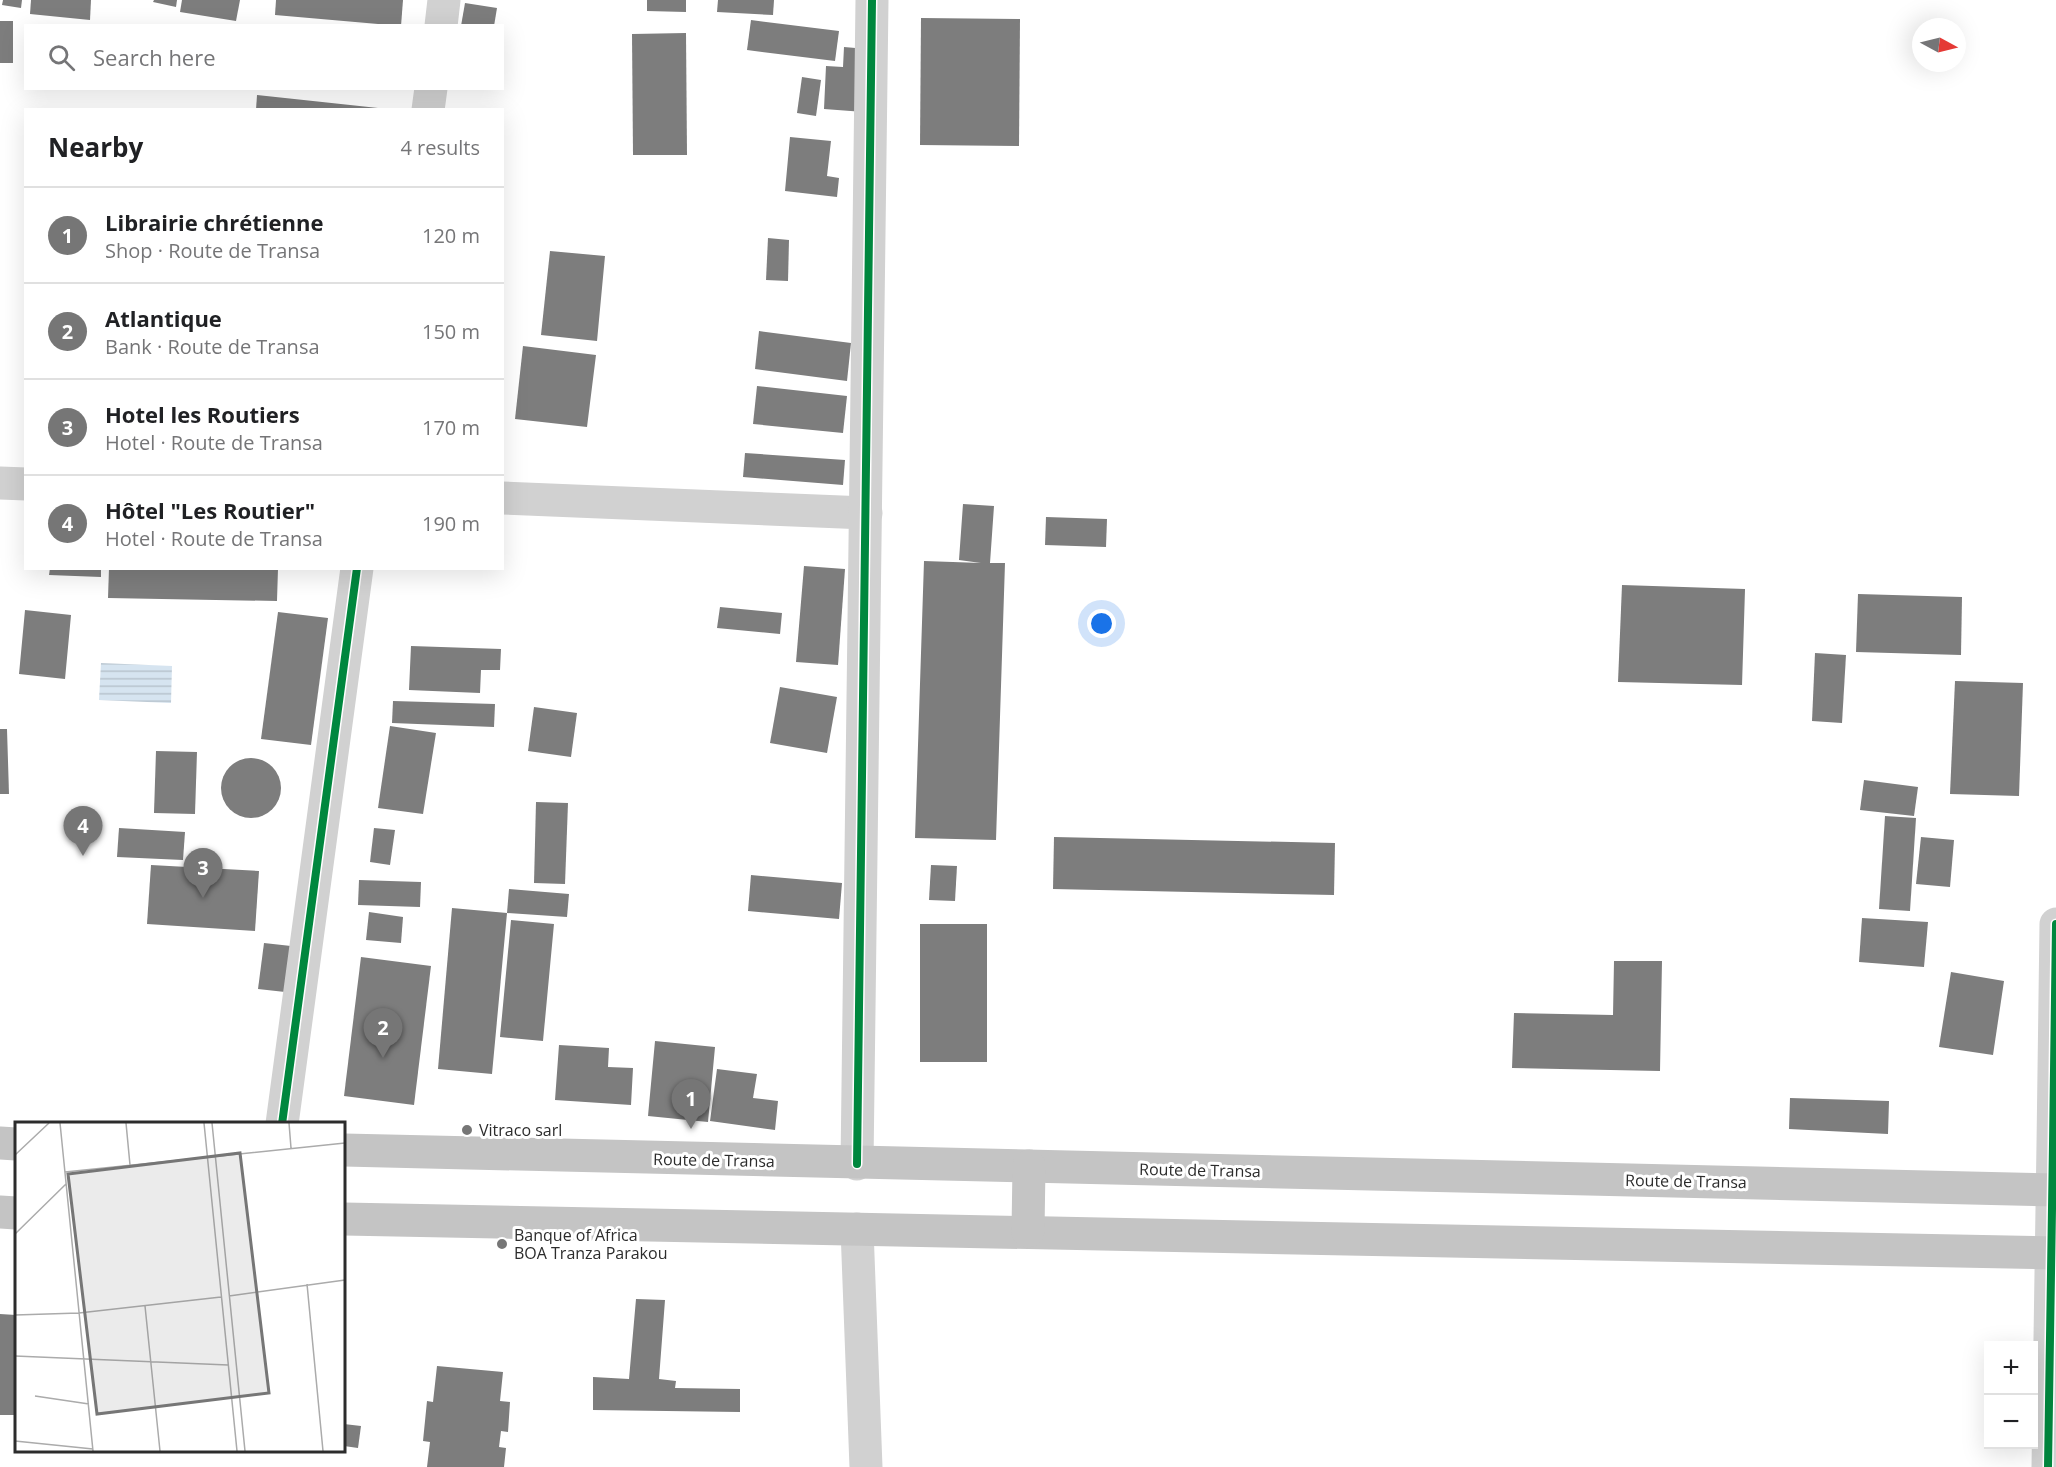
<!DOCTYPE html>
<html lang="en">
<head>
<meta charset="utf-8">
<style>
	:root { --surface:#fff; --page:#f2f2f2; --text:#202124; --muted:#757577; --line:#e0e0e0; --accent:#767676 }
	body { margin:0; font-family:"Open Sans",sans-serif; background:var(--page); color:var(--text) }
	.controls { position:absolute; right:18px; bottom:18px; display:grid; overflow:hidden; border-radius:0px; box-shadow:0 6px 24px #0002 }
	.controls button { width:54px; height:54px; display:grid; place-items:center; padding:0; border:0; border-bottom:2px solid var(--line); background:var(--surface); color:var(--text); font:30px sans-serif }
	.compass { position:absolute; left:1912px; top:18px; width:54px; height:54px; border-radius:50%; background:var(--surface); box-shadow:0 6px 24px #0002; rotate:97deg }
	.you { position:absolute; left:1102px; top:624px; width:21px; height:21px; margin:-15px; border:4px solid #fff; border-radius:50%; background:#1a73e8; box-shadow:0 0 0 9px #1a73e833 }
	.badge { display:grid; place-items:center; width:39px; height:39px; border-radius:50%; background:var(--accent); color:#fff; font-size:20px; font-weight:700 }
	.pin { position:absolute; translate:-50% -50px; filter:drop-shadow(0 2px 3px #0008) }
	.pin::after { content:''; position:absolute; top:32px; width:21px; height:18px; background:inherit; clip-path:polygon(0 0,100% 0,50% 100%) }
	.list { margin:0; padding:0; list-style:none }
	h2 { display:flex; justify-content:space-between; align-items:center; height:78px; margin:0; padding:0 24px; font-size:26px }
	h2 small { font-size:20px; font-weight:400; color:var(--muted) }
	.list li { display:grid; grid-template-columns:39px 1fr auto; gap:18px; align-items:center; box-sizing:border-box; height:96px; padding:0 24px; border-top:2px solid var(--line) }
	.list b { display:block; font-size:22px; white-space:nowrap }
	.list p { margin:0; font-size:20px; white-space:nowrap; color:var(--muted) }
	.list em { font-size:20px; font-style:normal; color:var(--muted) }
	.icon { flex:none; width:33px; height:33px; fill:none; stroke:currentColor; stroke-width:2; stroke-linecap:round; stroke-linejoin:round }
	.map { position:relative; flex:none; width:2056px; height:1467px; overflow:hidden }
	.search { position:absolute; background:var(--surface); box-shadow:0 6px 24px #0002; left:24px; top:24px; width:480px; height:66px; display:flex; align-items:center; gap:15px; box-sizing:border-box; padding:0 21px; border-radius:0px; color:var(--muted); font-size:22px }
	.panel { position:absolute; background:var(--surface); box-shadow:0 6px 24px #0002; left:24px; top:108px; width:480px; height:462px; border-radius:0px }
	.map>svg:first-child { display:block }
	.water { fill:url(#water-rules) }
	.building { fill:#7d7d7d }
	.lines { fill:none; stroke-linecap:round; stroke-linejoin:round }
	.minor { stroke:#d1d1d1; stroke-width:33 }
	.major { stroke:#c4c4c4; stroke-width:33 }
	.cycleway-casing { stroke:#fff; stroke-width:11 }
	.cycleway { stroke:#00873e; stroke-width:8 }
	.poi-dot { fill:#767676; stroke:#fff; stroke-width:2 }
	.labels { text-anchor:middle; stroke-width:6; stroke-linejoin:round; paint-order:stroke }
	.poi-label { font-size:16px; fill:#2c2c2c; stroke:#fff; text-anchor:start }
	.street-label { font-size:16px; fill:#2c2c2c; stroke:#fff }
	.inset-road { fill:none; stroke:#ababab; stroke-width:1.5 }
	.view { fill:#767676; fill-opacity:0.15; stroke:#767676; stroke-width:3 }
	.inset-edge { fill:none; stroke:#2c2c2c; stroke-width:3 }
</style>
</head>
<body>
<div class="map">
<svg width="2056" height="1467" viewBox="0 0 2056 1467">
	<defs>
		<pattern id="water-rules" width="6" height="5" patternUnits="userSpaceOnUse" patternTransform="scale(1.5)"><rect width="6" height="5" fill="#d6e4f0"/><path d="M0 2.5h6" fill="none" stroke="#b8c4ce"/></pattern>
	</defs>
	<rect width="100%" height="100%" fill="#fff"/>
	<!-- water -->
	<path class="water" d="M101 663 172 666 171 703 99 700Z"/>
	<!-- building -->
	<g class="building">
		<path d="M3 0H22L21 8 2 5Z"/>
		<path d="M31 0H91L90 20 30 14Z"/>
		<path d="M154 0H177L176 7 153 2Z"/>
		<path d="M182 0H240L236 21 180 12Z"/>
		<path d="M276 0H403L401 26 275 15Z"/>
		<path d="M647 0H686V12L647 11Z"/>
		<path d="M718 0H774L773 15 717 12Z"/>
		<path d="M465 3 497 8 494 26H461Z"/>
		<path d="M921 18 1020 19 1019 146 920 145Z"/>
		<path d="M751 20 839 31 835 61 747 50Z"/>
		<rect x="0" y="21" width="13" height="42"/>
		<path d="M686 33 687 155H633L632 34Z"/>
		<path d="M844 47 867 49 864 112 824 109 826 66 843 67Z"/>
		<path d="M802 77 821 80 816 116 797 113Z"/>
		<path d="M257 95 378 108V110H256Z"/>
		<path d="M790 137 831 141 827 176 839 178 837 197 785 191Z"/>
		<path d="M768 238 789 240 788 281 766 280Z"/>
		<path d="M550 251 605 256 597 341 541 335Z"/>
		<path d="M759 331 851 343 847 381 755 369Z"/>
		<path d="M523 346 596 355 587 427 515 419Z"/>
		<path d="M757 386 847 396 843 433 753 424Z"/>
		<path d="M745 453 845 460 843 485 743 477Z"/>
		<path d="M963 504 994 506 990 563H1005L996 840 915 838 924 561 981 563 959 560Z"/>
		<path d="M1046 517 1107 519 1106 547 1045 545Z"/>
		<path d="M804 566 845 569 838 665 796 662Z"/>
		<path d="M50 568H101V577L49 575Z"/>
		<path d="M109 568H278L277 601 108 598Z"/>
		<path d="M1622 585 1745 589 1742 685 1618 682Z"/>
		<path d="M1858 594 1962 597 1961 655 1856 652Z"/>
		<path d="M720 607 782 613 780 634 717 628Z"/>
		<path d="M25 610 71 615 65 679 19 674Z"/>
		<path d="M278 612 328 618 311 745 261 739Z"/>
		<path d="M411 646 501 649 500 670H481L480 693 409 690Z"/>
		<path d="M1815 653 1846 655 1842 723 1812 721Z"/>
		<path d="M1955 681 2023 683 2019 796 1950 794Z"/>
		<path d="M780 687 837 697 827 753 770 743Z"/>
		<path d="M393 701 495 704 494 727 392 723Z"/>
		<path d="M534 707 577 713 571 757 528 751Z"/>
		<path d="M390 726 436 733 423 814 378 808Z"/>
		<path d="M0 729H7L9 794H0Z"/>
		<path d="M156 751 197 752 195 814 154 813Z"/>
		<circle cx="251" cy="788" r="30"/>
		<path d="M1864 780 1918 787 1914 816 1860 810Z"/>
		<path d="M536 802 568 803 565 884 534 883Z"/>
		<path d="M1885 816 1916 818 1910 911 1879 909Z"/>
		<path d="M119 828 185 832 183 860 117 857Z"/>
		<path d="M374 828 395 830 390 865 370 862Z"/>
		<path d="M1054 837 1335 843 1334 895 1053 889Z"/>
		<path d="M1921 837 1954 840 1950 887 1916 884Z"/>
		<path d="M151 865 259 871 255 931 147 924Z"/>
		<path d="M931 865 957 866 955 901 929 900Z"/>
		<path d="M751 875 842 883 839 919 748 911Z"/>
		<path d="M359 880 421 882 420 907 358 905Z"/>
		<path d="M509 889 569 894 567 917 507 913Z"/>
		<path d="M452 908 507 913 492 1074 438 1069Z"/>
		<path d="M369 912 403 917 401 943 366 940Z"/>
		<path d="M1862 918 1928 922 1924 967 1859 962Z"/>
		<path d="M511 920 554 924 543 1041 500 1037Z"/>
		<rect x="920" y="924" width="67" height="138"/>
		<path d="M264 943 291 946 285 992 258 989Z"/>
		<path d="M361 957 431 966 414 1105 344 1096Z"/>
		<path d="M1614 961H1662L1660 1071 1512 1068 1514 1013 1613 1015Z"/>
		<path d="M1951 972 2004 981 1993 1055 1939 1047Z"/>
		<path d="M655 1041 715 1047 708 1122 648 1116Z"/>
		<path d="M559 1045 609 1048 608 1067 633 1068 631 1105 555 1100Z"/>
		<path d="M717 1069 757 1074 753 1098 778 1101 775 1130 710 1121Z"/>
		<path d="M1790 1098 1889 1101 1888 1134 1789 1129Z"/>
		<path d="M636 1299 665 1300 659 1379 676 1381 675 1388 740 1389V1412L593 1410V1377L629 1379Z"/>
		<path d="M0 1314 16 1315V1415H0Z"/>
		<path d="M437 1366 503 1372 500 1401 510 1402 508 1432 501 1431 499 1447 506 1448 504 1467H427L430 1442 423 1441 427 1401 433 1402Z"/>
		<path d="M344 1424 361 1426 358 1448 344 1446Z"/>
	</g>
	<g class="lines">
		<!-- minor -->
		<g class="minor">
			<path d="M441 26 444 0"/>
			<path d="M428 110 431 88"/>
			<path d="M0 483 26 484"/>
			<path d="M502 498 866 513"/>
			<path d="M282 1124 357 568"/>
			<path d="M857 1164 872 0"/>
			<path d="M857 1229 866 1467"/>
			<path d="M2048 1467C2052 1286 2053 1105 2056 924"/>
		</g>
		<!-- major -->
		<g class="major">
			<path d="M0 1143 16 1144"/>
			<path d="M344 1150 2056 1190"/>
			<path d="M0 1212 16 1213"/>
			<path d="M344 1219 2056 1253"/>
			<path d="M1028 1231 1029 1166"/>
		</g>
		<defs>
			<g id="cycleway">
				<path d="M282 1124 357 568"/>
				<path d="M857 1164 872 0"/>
				<path d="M2048 1467C2052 1286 2053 1105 2056 924"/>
			</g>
		</defs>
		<!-- cycleway casing -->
		<use href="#cycleway" class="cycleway-casing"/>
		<!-- cycleway -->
		<use href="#cycleway" class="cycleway"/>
	</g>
	<!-- markers -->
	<g class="poi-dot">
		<circle cx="467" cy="1130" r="6"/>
		<circle cx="502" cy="1244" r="6"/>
	</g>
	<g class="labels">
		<!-- poi labels -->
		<g class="poi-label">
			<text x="479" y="1136">Vitraco sarl</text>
			<text x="514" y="1241">Banque of Africa<tspan x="514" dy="18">BOA Tranza Parakou</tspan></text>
		</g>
		<!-- street labels -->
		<g class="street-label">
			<text transform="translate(714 1160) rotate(1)" y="6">Route de Transa</text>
			<text transform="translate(1200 1170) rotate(1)" y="6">Route de Transa</text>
			<text transform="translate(1686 1181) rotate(1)" y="6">Route de Transa</text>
		</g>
	</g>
	<!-- overview -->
	<g transform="translate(15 1122)">
		<rect width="330" height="330" fill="#fff"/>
		<path class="inset-road" d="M45 1 78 329M111 1 115 43M189 1 222 329M197 1 230 329M274 1 276 26M0 33 34 1M50 50 330 21M0 112 51 62M292 162 308 329M214 174 330 158M130 184 145 329M0 193 64 191 206 175M0 234 213 243M20 274 74 282M0 319 78 327"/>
		<path class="view" d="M225 31 254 271 82 292 53 52Z"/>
		<rect width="330" height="330" class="inset-edge"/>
	</g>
</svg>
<div class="controls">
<button>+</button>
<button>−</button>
</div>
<svg class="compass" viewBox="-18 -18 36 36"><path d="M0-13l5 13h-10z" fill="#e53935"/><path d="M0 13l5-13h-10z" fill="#757577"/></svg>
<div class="you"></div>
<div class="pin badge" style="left:691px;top:1129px">1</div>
<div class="pin badge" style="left:383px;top:1058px">2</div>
<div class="pin badge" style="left:203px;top:898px">3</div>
<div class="pin badge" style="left:83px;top:856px">4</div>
<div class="search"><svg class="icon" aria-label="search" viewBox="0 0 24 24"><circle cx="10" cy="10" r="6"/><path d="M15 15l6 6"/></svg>Search here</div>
<section class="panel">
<h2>Nearby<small>4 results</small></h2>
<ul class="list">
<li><span class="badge">1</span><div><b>Librairie chrétienne</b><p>Shop · Route de Transa</p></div><em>120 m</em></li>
<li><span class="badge">2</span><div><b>Atlantique</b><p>Bank · Route de Transa</p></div><em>150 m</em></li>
<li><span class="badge">3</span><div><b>Hotel les Routiers</b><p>Hotel · Route de Transa</p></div><em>170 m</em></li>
<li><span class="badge">4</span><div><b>Hôtel &quot;Les Routier&quot;</b><p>Hotel · Route de Transa</p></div><em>190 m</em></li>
</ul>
</section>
</div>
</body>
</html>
